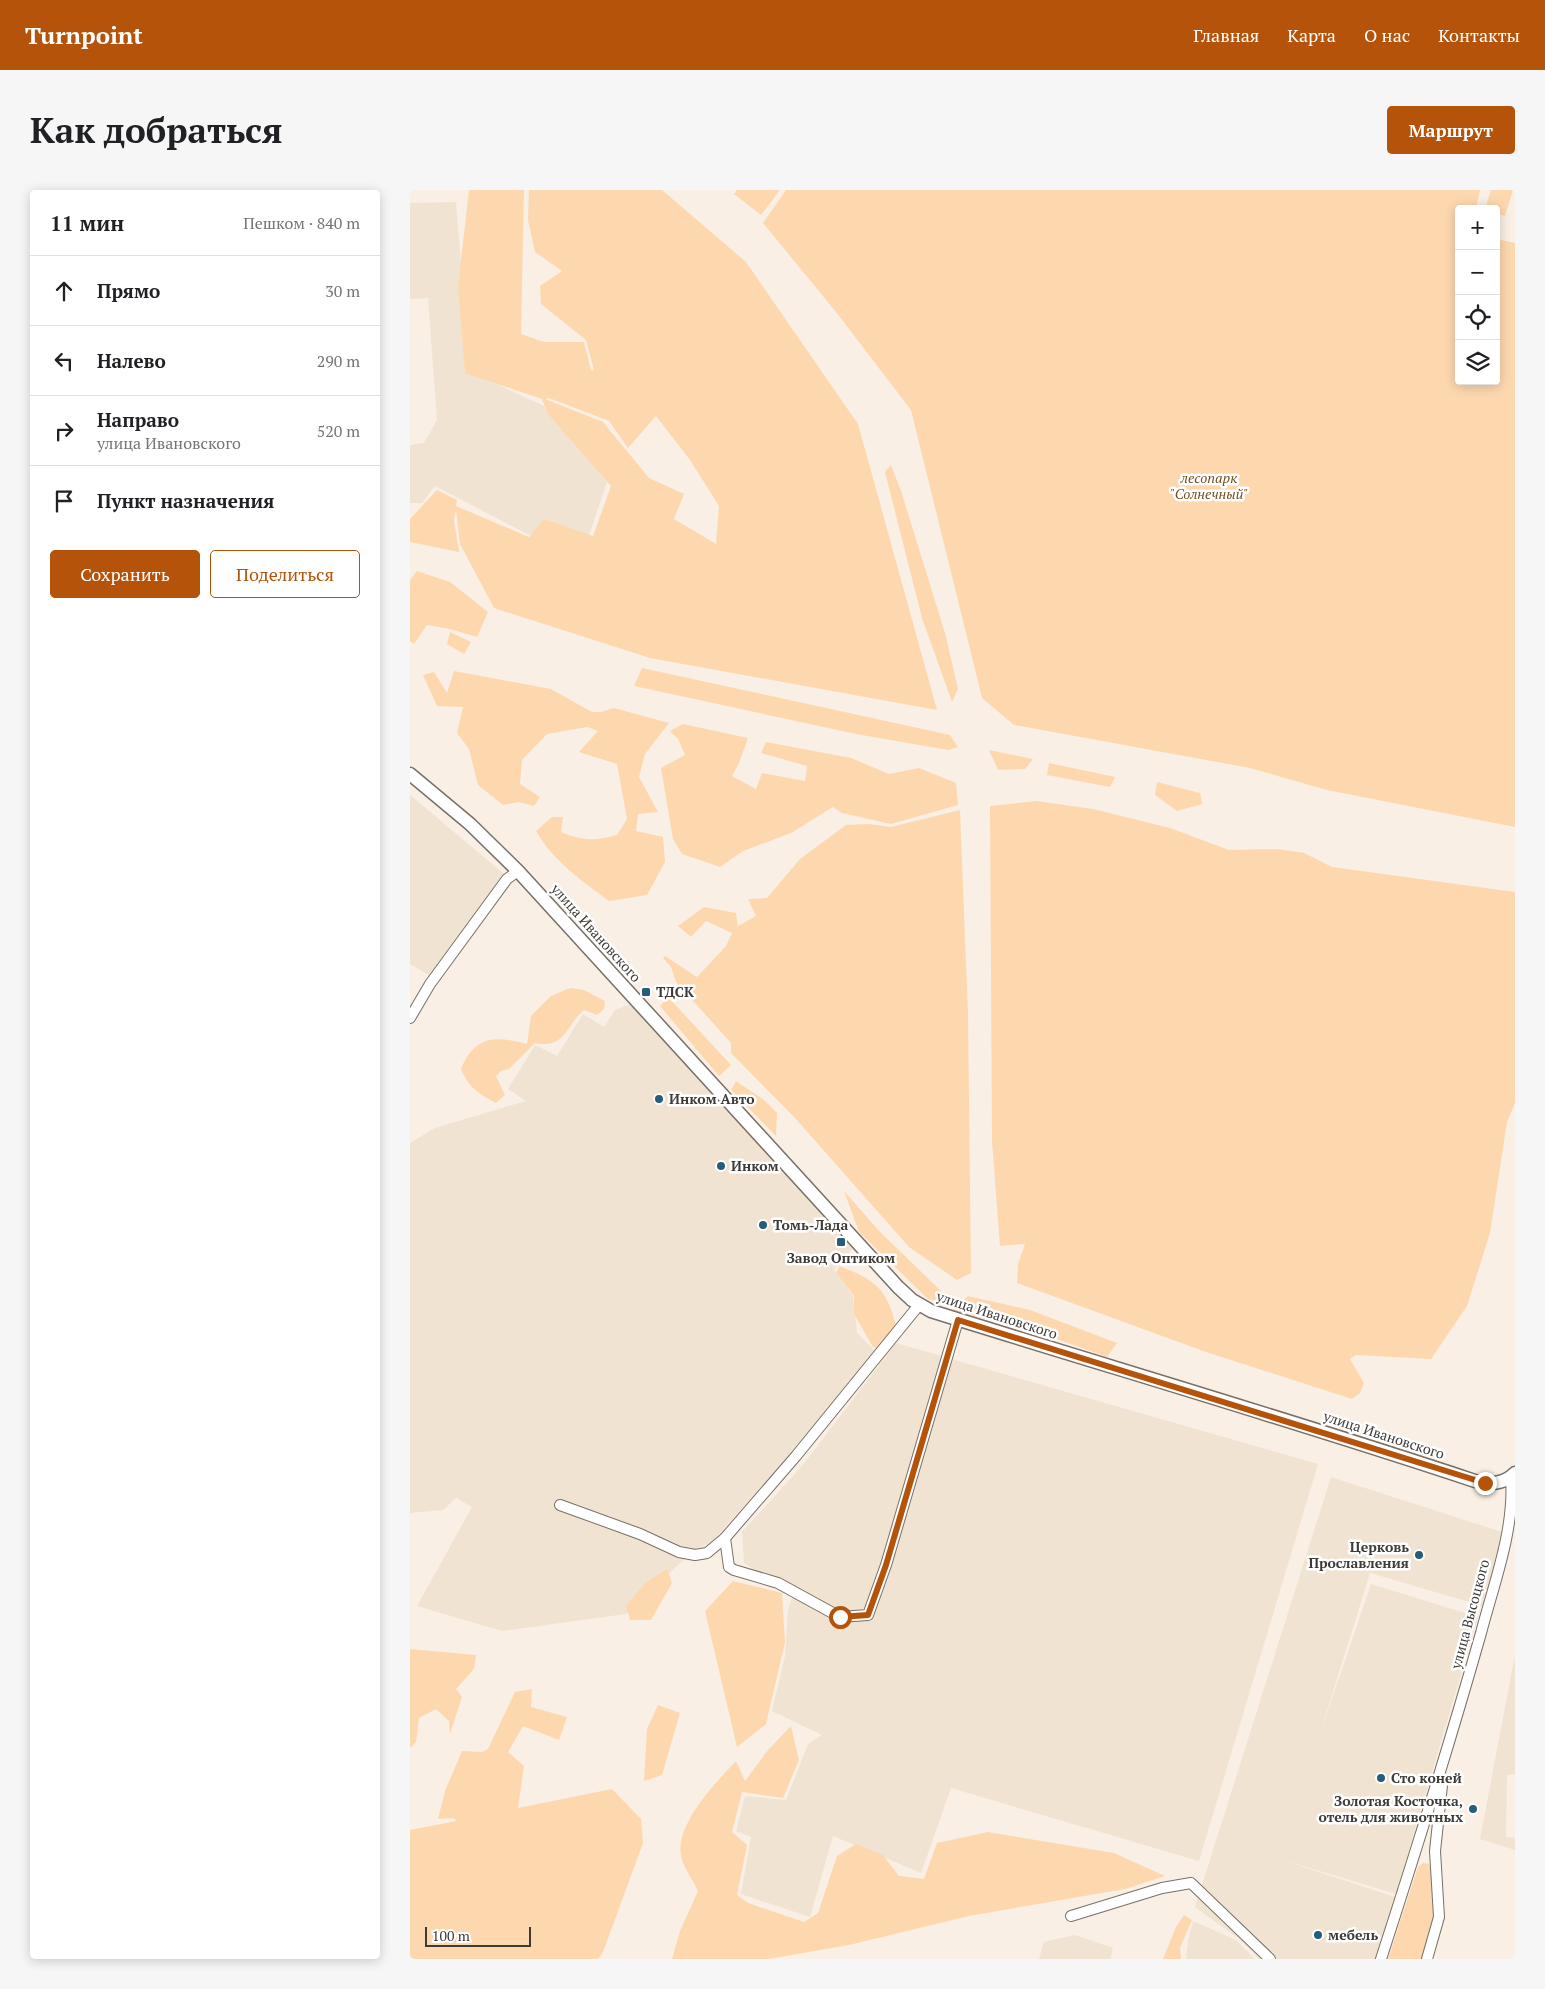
<!DOCTYPE html>
<html lang="ru">
<head>
<meta charset="utf-8">
<style>
	:root { --surface:#fff; --page:#f6f6f6; --text:#202124; --muted:#757577; --line:#e0e0e0; --accent:#b45309 }
	body { margin:0; font-family:"PT Serif",serif; background:var(--page); color:var(--text) }
	.controls { position:absolute; right:15px; top:15px; display:grid; overflow:hidden; border-radius:5px; box-shadow:0 2px 12px #0003 }
	.controls button { width:45px; height:45px; display:grid; place-items:center; padding:0; border:0; border-bottom:1px solid var(--line); background:var(--surface); color:var(--text); font:25px sans-serif }
	.scale { position:absolute; left:15px; bottom:12px; width:106px; box-sizing:border-box; padding-left:5px; border:2px solid #3e3a36; border-top:0; font-size:14px; line-height:18px; white-space:nowrap; color:#3e3a36; -webkit-text-stroke:4px #fff; paint-order:stroke }
	.stop { position:absolute; width:15px; height:15px; margin:-11px; border:4px solid #b45309; border-radius:50%; background:#fff }
	.stop.end { background:#b45309; border-color:#fff; box-shadow:0 1px 5px #0008 }
	.list { margin:0; padding:0; list-style:none }
	h2 { display:flex; justify-content:space-between; align-items:center; height:65px; margin:0; padding:0 20px; font-size:21px }
	h2 small { font-size:16px; font-weight:400; color:var(--muted) }
	.list li { display:grid; grid-template-columns:32px 1fr auto; gap:15px; align-items:center; box-sizing:border-box; height:70px; padding:0 20px; border-top:1px solid var(--line) }
	.list b { display:block; font-size:19px; white-space:nowrap }
	.list p { margin:0; font-size:16px; white-space:nowrap; color:var(--muted) }
	.list em { font-size:16px; font-style:normal; color:var(--muted) }
	.actions { display:flex; gap:10px; padding:15px 20px }
	.actions a { flex:1; padding:11px 0; border:1px solid var(--accent); border-radius:5px; text-align:center; font-size:18px; color:var(--accent) }
	.actions .main { background:var(--accent); color:#fff }
	.icon { flex:none; width:28px; height:28px; fill:none; stroke:currentColor; stroke-width:2; stroke-linecap:round; stroke-linejoin:round }
	.map { position:relative; flex:none; width:1105px; height:1769px; overflow:hidden; border-radius:5px }
	header { display:flex; align-items:center; gap:30px; box-sizing:border-box; height:70px; padding:0 25px; background:var(--accent); color:#fff }
	header strong { font-size:24px }
	nav { display:flex; gap:28px; margin-inline-start:auto; font-size:18px }
	.intro { display:flex; align-items:center; justify-content:space-between; box-sizing:border-box; height:120px; padding:0 30px }
	h1 { margin:0; font-size:35px }
	.button { padding:12px 22px; border-radius:5px; background:var(--accent); color:#fff; font-size:18px; font-weight:700 }
	main { display:flex; gap:30px; padding:0 30px }
	aside { flex:1; background:var(--surface); border-radius:5px; box-shadow:0 2px 12px #0003 }
	.map>svg:first-child { display:block }
	.built { fill:#f1e3d2 }
	.green { fill:#fdd8af; fill-rule:evenodd }
	.lines { fill:none; stroke-linecap:round; stroke-linejoin:round }
	.minor-casing { stroke:#787067; stroke-width:12 }
	.major-casing { stroke:#787067; stroke-width:15 }
	.minor { stroke:#fff; stroke-width:10 }
	.major { stroke:#fff; stroke-width:12 }
	.route { stroke:#b45309; stroke-width:6 }
	.poi-dot { fill:#275d78; stroke:#fff; stroke-width:2 }
	.labels { text-anchor:middle; stroke-width:5; stroke-linejoin:round; paint-order:stroke }
	.park-label { font-size:14px; font-style:italic; fill:#714e21; stroke:#fff }
	.street-label { font-size:14px; fill:#3e3a36; stroke:#fff }
	.poi-label { font-size:14px; font-weight:bold; fill:#3e3a36; stroke:#fff; text-anchor:start }
</style>
</head>
<body>
<header>
<strong>Turnpoint</strong>
<nav><a>Главная</a><a>Карта</a><a>О нас</a><a>Контакты</a></nav>
</header>
<div class="intro"><h1>Как добраться</h1><a class="button">Маршрут</a></div>
<main>
<aside>
<h2>11 мин<small>Пешком · 840 m</small></h2>
<ul class="list">
<li><svg class="icon" aria-label="ahead" viewBox="0 0 24 24"><path d="M12 20V5M6 11l6-6 6 6"/></svg><div><b>Прямо</b></div><em>30 m</em></li>
<li><svg class="icon" aria-label="left" viewBox="0 0 24 24"><path d="M17 20v-9H6M10 6l-5 5 5 5"/></svg><div><b>Налево</b></div><em>290 m</em></li>
<li><svg class="icon" aria-label="right" viewBox="0 0 24 24"><path d="M7 20v-9h11M14 6l5 5-5 5"/></svg><div><b>Направо</b><p>улица Ивановского</p></div><em>520 m</em></li>
<li><svg class="icon" aria-label="arrive" viewBox="0 0 24 24"><path d="M6 21V4h12l-3 4 3 4H6"/></svg><div><b>Пункт назначения</b></div></li>
</ul>
<div class="actions"><a class="main">Сохранить</a><a>Поделиться</a></div>
</aside>
<div class="map">
<svg width="1105" height="1769" viewBox="0 0 1105 1769">
	<rect width="100%" height="100%" fill="#f9efe4"/>
	<!-- built -->
	<g class="built">
		<path d="M46 12 60 182 143 220 197 292 178 348 123 347 25 296 12 313H0V255L14 253 27 230 18 108 0 109V13Z"/>
		<path d="M0 605 94 684 19 785 0 774Z"/>
		<path d="M221 814 443 1058 424 1080 443 1106 447 1143 468 1164 303 1351 283 1361 216 1424 92 1441 7 1416 62 1317 46 1308 33 1320 0 1323V953L25 938 116 911 98 899 125 855 147 866 173 824 194 837 205 820Z"/>
		<path d="M486 1153 908 1274 789 1671 541 1598 511 1683 423 1646 400 1727 331 1704 341 1647 326 1641 335 1606 376 1610 398 1554 412 1545 362 1521 375 1466 378 1420 383 1405 334 1373 332 1342 392 1276Z"/>
		<path d="M921 1287 1092 1342 1073 1416 960 1383 910 1544 961 1394 1068 1427 986 1704 870 1669 985 1707 966 1769H849L829 1749 785 1717Z"/>
		<path d="M1105 1465V1584L1097 1585 1096 1647 1105 1648V1660L1070 1649Z"/>
		<path d="M783 1731 826 1750 845 1769H776L779 1745Z"/>
		<path d="M665 1745 703 1758 700 1769H629L634 1752Z"/>
	</g>
	<!-- green -->
	<g class="green">
		<path d="M59 0H114L111 144 134 152H174L181 180H184L176 150 131 114 130 96 152 81 125 62 118 30 119 0H252L336 72 448 234 527 520 240 468 84 418 50 354 46 320 44 330 49 362 0 352V329L27 300 47 310 46 316 119 347 134 329 183 346 201 296 138 224 132 209 55 183 48 96ZM139 208 199 231 218 258 246 226 280 270 309 316 306 354 264 329 274 304 239 288 193 232 135 209Z"/>
		<path d="M327 0H370L351 25 324 4Z"/>
		<path d="M376 0H1070L1066 19H1049V191H1086V49L1105 53V637L917 600 840 578 604 535 572 508 501 220 426 122 353 33Z"/>
		<path d="M1081 0H1103L1095 26 1086 23V19H1075Z"/>
		<path d="M481 275 491 301 535 443 548 499 542 512 512 428 475 282Z"/>
		<path d="M7 381 40 392 78 422 67 447 40 439 17 435 4 454 0 451V390Z"/>
		<path d="M40 442 61 452 54 464 37 454Z"/>
		<path d="M232 478 540 545 548 557 538 560 446 544 224 496Z"/>
		<path d="M44 481 141 499 182 522H191L204 518 259 533 235 564 229 587 248 622 228 624 226 641 253 647 255 672 237 705 199 711C172 691 143 671 126 641L142 627H153L151 642C172 651 185 651 207 645L217 629 207 574 169 562 188 541 177 537 137 544 112 570 110 594 130 607 124 616 109 612 93 615 68 595 59 559 47 543 53 517 27 516 13 485 24 482 37 503Z"/>
		<path d="M273 534 338 548 329 573 322 586 346 599 352 583 395 591 397 576 351 563 356 552 441 568 479 584 509 578 546 593 548 615 481 634 432 623 423 617 381 643 333 661 310 677 272 664 263 649 251 578 275 565 268 549 260 541Z"/>
		<path d="M579 560 623 569 615 579 588 580Z"/>
		<path d="M639 573 705 587 700 597 637 585Z"/>
		<path d="M747 592 790 603 792 614 767 621 745 605Z"/>
		<path d="M626 611 683 619 760 638 819 660 868 659 894 663 922 677 1105 702V913L1097 932 1080 1043 1057 1116 1021 1169 946 1165 940 1169 954 1193 950 1203 942 1209 796 1162 607 1093 608 1074 615 1054 590 1056 582 951 580 616Z"/>
		<path d="M550 620 558 823 561 1083 547 1090 499 1057 385 928 321 863V853L266 792 261 777 253 768 255 766 287 787 316 756 322 743 296 731 281 747 268 736 294 717 326 723 328 736 346 726 338 709 357 708 390 669 436 635 458 634 481 637Z"/>
		<path d="M160 798 174 800 195 811 194 819 187 825 174 820C155 836 156 859 125 853L99 879 91 881 86 886 95 905 86 913C69 904 58 897 51 879 65 845 86 846 117 854L121 826 141 806Z"/>
		<path d="M258 807 321 875 309 886 250 816Z"/>
		<path d="M326 891 354 910 367 923 366 946 321 900Z"/>
		<path d="M434 1001 470 1042 531 1101V1112L518 1109 449 1042Z"/>
		<path d="M429 1076C470 1091 478 1102 488 1143L475 1160 463 1157 444 1124V1106L426 1083Z"/>
		<path d="M558 1106 620 1120 707 1153 697 1167 644 1148 543 1120Z"/>
		<path d="M257 1379 262 1393 241 1430H220L216 1416 235 1393Z"/>
		<path d="M323 1391 372 1403 375 1452 356 1534 327 1557 295 1421Z"/>
		<path d="M0 1459 66 1465 64 1479 46 1499 52 1507 40 1544 39 1531 26 1519 9 1528 6 1552 0 1558Z"/>
		<path d="M122 1499 121 1517 157 1527 149 1550 113 1536 98 1562 114 1576 108 1618 202 1599 231 1629 233 1653 193 1762 188 1769H0V1640L47 1631 44 1628 28 1629 35 1601 52 1561 72 1562 78 1559 105 1502Z"/>
		<path d="M248 1515 270 1523 252 1585 234 1591 237 1539Z"/>
		<path d="M381 1536 389 1570 373 1608 332 1602 322 1642 337 1655 327 1705 338 1713 394 1732 408 1723 427 1666 446 1654 473 1665 489 1686 514 1689 527 1653 578 1642 704 1663 755 1686 715 1699 559 1726 439 1755 358 1769H262L270 1741 288 1701C283 1690 273 1677 271 1666 265 1634 306 1592 326 1571L335 1591 358 1560Z"/>
		<path d="M1013 1673 1019 1674 1021 1679 1025 1724 1012 1769H978L1008 1677Z"/>
		<path d="M774 1725 782 1730 770 1758 771 1769H753L766 1737Z"/>
	</g>
	<g class="lines">
		<defs>
			<g id="minor">
				<path d="M0 828 20 794 97 689 108 681"/>
				<path d="M150 1315 230 1344 269 1362 285 1365 297 1363 315 1348 386 1266 509 1115"/>
				<path d="M315 1348 319 1377 324 1380 368 1393 430 1427 458 1425 476 1375 548 1130"/>
				<path d="M661 1726 752 1698 781 1693 860 1769"/>
				<path d="M971 1769C1006 1661 1040 1552 1071 1443 1084 1393 1105 1339 1101 1287"/>
				<path d="M1017 1769 1029 1727 1025 1661 1032 1595"/>
			</g>
			<path id="major" d="M0 584 60 634 108 681 488 1097 502 1110 521 1121C703 1178 885 1231 1065 1291 1080 1294 1093 1295 1105 1283"/>
		</defs>
		<!-- minor casing -->
		<use href="#minor" class="minor-casing"/>
		<!-- major casing -->
		<use href="#major" class="major-casing"/>
		<!-- minor -->
		<use href="#minor" class="minor"/>
		<!-- major -->
		<use href="#major" class="major"/>
	</g>
	<g class="lines">
		<!-- route -->
		<path class="route" d="M430 1427 458 1425 476 1375 548 1130 1075 1293"/>
	</g>
	<!-- markers -->
	<g class="poi-dot">
		<rect x="231" y="797" width="10" height="10" rx="2.5"/>
		<circle cx="249" cy="909" r="5"/>
		<circle cx="311" cy="976" r="5"/>
		<circle cx="353" cy="1035" r="5"/>
		<rect x="426" y="1047" width="10" height="10" rx="2.5"/>
		<circle cx="1009" cy="1365" r="5"/>
		<circle cx="971" cy="1588" r="5"/>
		<circle cx="1063" cy="1619" r="5"/>
		<circle cx="908" cy="1745" r="5"/>
	</g>
	<g class="labels">
		<!-- park labels -->
		<g class="park-label">
			<text x="799" y="293">лесопарк<tspan x="799" dy="16">"Солнечный"</tspan></text>
		</g>
		<!-- street labels -->
		<g class="street-label">
			<text transform="translate(186 743) rotate(48)" y="5">улица Ивановского</text>
			<text transform="translate(587 1125) rotate(18)" y="5">улица Ивановского</text>
			<text transform="translate(974 1245) rotate(18)" y="5">улица Ивановского</text>
			<text transform="translate(1060 1424) rotate(-75)" y="5">улица Высоцкого</text>
		</g>
		<!-- poi labels -->
		<g class="poi-label">
			<text x="246" y="807">ТДСК</text>
			<text x="259" y="914">Инком Авто</text>
			<text x="321" y="981">Инком</text>
			<text x="363" y="1040">Томь-Лада</text>
			<text x="431" y="1073" text-anchor="middle">Завод Оптиком</text>
			<text x="999" y="1362" text-anchor="end">Церковь<tspan x="999" dy="16">Прославления</tspan></text>
			<text x="981" y="1593">Сто коней</text>
			<text x="1053" y="1616" text-anchor="end">Золотая Косточка,<tspan x="1053" dy="16">отель для животных</tspan></text>
			<text x="918" y="1750">мебель</text>
		</g>
	</g>
</svg>
<div class="controls">
<button>+</button>
<button>−</button>
<button><svg class="icon" aria-label="locate" viewBox="0 0 24 24"><circle cx="12" cy="12" r="6"/><path d="M12 2v4M12 18v4M2 12h4M18 12h4"/></svg></button>
<button><svg class="icon" aria-label="layers" viewBox="0 0 24 24"><path d="M12 4l9 5-9 5-9-5zM3 14l9 5 9-5"/></svg></button>
</div>
<div class="scale">100 m</div>
<div class="stop" style="left:430px;top:1427px"></div>
<div class="stop end" style="left:1075px;top:1293px"></div>
</div>
</main>
</body>
</html>
